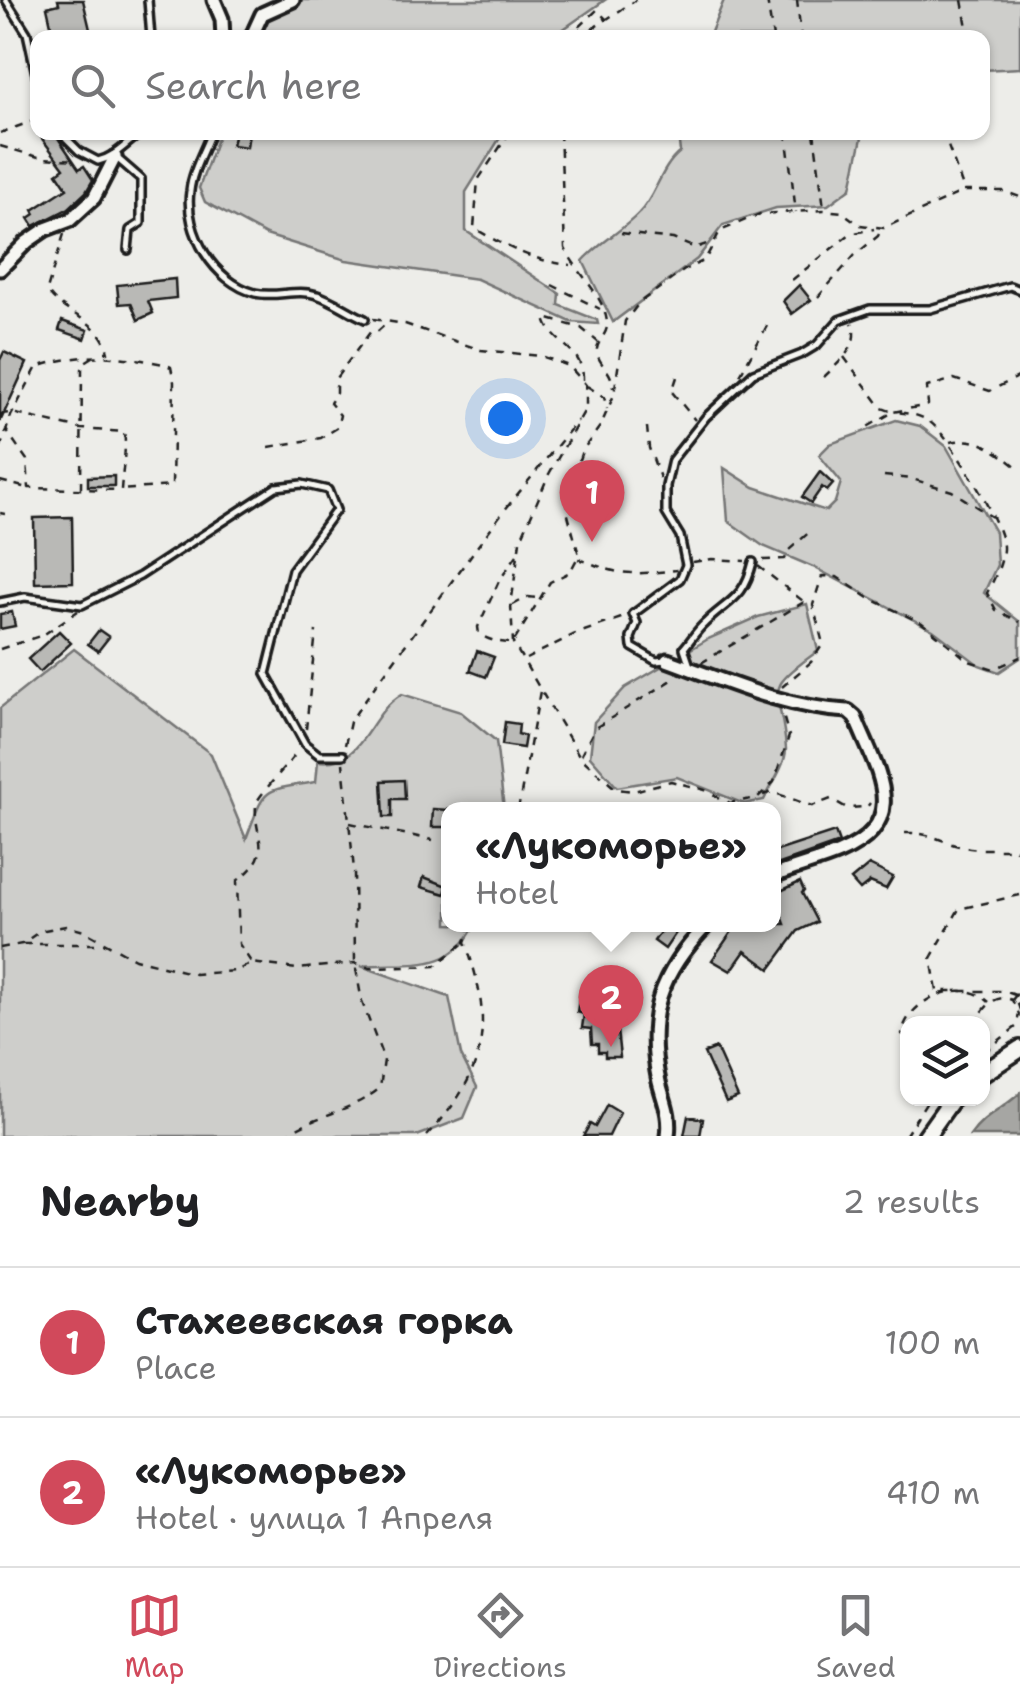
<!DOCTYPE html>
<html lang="en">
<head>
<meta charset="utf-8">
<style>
	:root { --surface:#fff; --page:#f2f2f2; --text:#202124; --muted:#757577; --line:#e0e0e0; --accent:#d1495b }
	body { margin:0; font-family:"Shantell Sans",sans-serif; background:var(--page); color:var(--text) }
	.controls { position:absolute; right:30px; bottom:30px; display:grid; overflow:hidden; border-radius:20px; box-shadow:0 2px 8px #0004 }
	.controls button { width:90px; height:90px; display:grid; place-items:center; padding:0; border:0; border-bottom:2px solid var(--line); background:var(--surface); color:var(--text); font:50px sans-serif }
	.you { position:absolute; left:505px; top:418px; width:35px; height:35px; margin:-25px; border:8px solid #fff; border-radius:50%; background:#1a73e8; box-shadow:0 0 0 15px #1a73e833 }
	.badge { display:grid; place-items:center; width:65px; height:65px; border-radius:50%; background:var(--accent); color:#fff; font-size:32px; font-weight:700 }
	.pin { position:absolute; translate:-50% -82px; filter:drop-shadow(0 2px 5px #0008) }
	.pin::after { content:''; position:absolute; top:52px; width:35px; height:30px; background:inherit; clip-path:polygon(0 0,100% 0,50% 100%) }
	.popup { position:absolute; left:441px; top:802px; width:340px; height:130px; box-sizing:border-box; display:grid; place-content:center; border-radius:20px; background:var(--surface); filter:drop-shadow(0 2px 8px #0005); font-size:32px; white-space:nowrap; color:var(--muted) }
	.popup b { font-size:38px; color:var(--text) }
	.popup::after { content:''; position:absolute; left:50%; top:100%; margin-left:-20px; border:20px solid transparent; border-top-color:var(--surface) }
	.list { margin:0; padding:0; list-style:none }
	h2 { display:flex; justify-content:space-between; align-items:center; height:130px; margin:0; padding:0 40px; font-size:42px }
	h2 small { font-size:32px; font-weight:400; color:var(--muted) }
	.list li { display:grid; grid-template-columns:65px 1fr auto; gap:30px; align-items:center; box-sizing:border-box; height:150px; padding:0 40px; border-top:2px solid var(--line) }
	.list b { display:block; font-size:38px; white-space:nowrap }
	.list p { margin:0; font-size:32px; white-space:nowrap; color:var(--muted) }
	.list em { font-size:32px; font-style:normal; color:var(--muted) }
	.icon { flex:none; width:55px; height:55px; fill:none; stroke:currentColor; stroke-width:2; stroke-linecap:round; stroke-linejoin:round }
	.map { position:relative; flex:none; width:1020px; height:1136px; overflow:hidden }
	.search { position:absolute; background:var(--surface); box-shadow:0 2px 8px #0004; left:30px; right:30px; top:30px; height:110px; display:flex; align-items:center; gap:25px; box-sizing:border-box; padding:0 35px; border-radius:20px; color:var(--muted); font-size:38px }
	.sheet { height:430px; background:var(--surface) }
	nav { display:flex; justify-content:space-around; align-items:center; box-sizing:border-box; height:140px; border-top:2px solid var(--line); background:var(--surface); font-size:28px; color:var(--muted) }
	nav a { display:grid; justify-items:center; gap:5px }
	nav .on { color:var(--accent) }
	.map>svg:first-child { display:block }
	.green { fill:#cececb; stroke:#757574; stroke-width:2.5 }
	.water { fill:#a6a6a3; stroke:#6f6f6d; stroke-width:2.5 }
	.building { fill:#b9b9b6; stroke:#1c1c1c; stroke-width:2.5 }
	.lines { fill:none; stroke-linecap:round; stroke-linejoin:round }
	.lane-casing { stroke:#1c1c1c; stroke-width:12 }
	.street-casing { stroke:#1c1c1c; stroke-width:19 }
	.secondary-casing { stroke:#1c1c1c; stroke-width:22 }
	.path { stroke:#1c1c1c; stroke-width:2.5; stroke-dasharray:8 8; stroke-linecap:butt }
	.lane { stroke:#f6f6f2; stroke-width:5 }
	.street { stroke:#f6f6f2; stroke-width:11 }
	.secondary { stroke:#f6f6f2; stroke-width:15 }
</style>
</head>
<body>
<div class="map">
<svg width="1020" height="1136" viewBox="0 0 1020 1136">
	<rect width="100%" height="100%" fill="#edede9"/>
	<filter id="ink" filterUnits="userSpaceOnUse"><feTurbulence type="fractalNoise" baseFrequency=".01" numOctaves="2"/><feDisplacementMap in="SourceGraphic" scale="20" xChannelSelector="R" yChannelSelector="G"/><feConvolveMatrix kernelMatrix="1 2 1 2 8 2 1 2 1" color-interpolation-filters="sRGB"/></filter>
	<g filter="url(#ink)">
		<!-- green -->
		<g class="green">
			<path d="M287 0H605L552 37 258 38 262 27Z"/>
			<path d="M724 0H1020V68L983 70 982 38 709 37Z"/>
			<path d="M219 133H503L466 192V231L560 294 559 305 597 320 598 324 571 322 477 279 346 260 266 235 205 202 199 188Z"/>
			<path d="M678 133H863L851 188 828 205 776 208 723 225 697 259 613 322 583 261C600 242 622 231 639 213 656 196 660 168 680 152Z"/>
			<path d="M896 420 920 426 946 446 995 532 997 565 984 593 1020 622V658L999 672 979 665 933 630 813 567 763 546 728 521 724 468 754 487 826 511 835 502 841 482 819 455 830 444Z"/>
			<path d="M807 604 818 651C757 694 782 688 786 749 786 764 771 786 764 800L744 804 677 777 617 787 590 756 594 722 625 688 708 639 758 617Z"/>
			<path d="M74 649 211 754 246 839C266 787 259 791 316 782L318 761C365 767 366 715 402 694L461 712 496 741 504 809 448 810V924L475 925C449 976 408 961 361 966L449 997 461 1055 477 1087 464 1118 417 1136H0V708Z"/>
		</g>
		<!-- water -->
		<path class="water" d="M1020 1093V1136H970C983 1116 1002 1110 1020 1093Z"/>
		<!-- building -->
		<g class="building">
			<path d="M58 0H83L92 38H54L47 7 59 4Z"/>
			<path d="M37 132H54L79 169 84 166 93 180 86 192 69 208 34 226 29 218 35 214 33 210 67 188 57 173 64 168Z"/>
			<path d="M235 132H249L247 147 232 145Z"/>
			<path d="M175 279 176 298 148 301 153 313 138 320 131 303 119 304 117 285Z"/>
			<path d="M799 285 811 300 792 314 783 301Z"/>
			<path d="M62 321 88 330 85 339 59 330Z"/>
			<path d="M4 352 27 363 0 422V360Z"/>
			<path d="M820 472 833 484 827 491 822 487 811 503 802 497Z"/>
			<path d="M114 476V486H88V477Z"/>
			<path d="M72 517 73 582 35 583 34 518Z"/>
			<path d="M12 612 15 626 0 629V614Z"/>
			<path d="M99 630 109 637 98 651 88 644Z"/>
			<path d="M59 631 71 643 40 672 28 659Z"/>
			<path d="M477 651 494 657 486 677 470 671Z"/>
			<path d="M505 722 519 724 518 734 525 736 523 748 502 745Z"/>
			<path d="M404 780 405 799H392V817H384L382 781Z"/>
			<path d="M433 809 448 810V827H432Z"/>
			<path d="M835 832 839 843 774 866V852Z"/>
			<path d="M869 865 893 877 886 889 870 882 860 890 851 880Z"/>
			<path d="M424 877 447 886 445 894 421 887Z"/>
			<path d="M800 882 804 891 802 893 817 922 798 931 770 969 745 951 731 971 712 960 737 924H785L774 894Z"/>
			<path d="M666 924H682L665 949 654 941Z"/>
			<path d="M580 993 622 1000 617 1030 620 1057H605V1052H598V1044H592L591 1029 582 1028 584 1014 577 1012Z"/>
			<path d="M716 1048 738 1097 726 1102 704 1053Z"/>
			<path d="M607 1105 620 1113 609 1136H583L590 1124 595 1127Z"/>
			<path d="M688 1116 703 1119 700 1136H684Z"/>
		</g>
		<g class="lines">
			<defs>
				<g id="lane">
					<path d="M6 0 27 33 38 83"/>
					<path d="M148 0 151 38"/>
					<path d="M60 132 79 151 98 161C118 156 126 142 143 132"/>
					<path d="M211 132C204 151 192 171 190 191 184 232 214 282 255 293 275 298 297 288 317 295 333 300 349 312 365 319"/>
					<path d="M118 159 141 179V223L130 230 128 250"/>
					<path d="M0 602 25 597 82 605 140 576 276 487 302 484 328 490 336 510 292 570 266 674 305 744 319 755H343"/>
					<path d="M665 660 656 661 632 647 631 638 637 623 633 614 680 579 686 565 680 536 666 513V486L672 460 706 417 753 373 802 354 817 345 839 320 870 309H930L1010 286 1020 290"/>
					<path d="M690 666 684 648C691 640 697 630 705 623 730 599 744 599 753 562"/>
				</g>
				<g id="street">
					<path d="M214 0 222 19 223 38"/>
					<path d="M251 38 262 14 293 0"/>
					<path d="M0 269 27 242 46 229 70 220 94 198 115 157"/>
					<path d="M667 660C725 681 785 708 848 711L855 717C877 771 913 822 839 853 818 862 795 867 774 876"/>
					<path d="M668 1136C671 1115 664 1102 659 1082 645 1015 660 973 708 924"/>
				</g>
				<g id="secondary">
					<path d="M982 1074 1020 1049"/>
					<path d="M926 1136 953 1098"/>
				</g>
			</defs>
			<!-- lane casing -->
			<use href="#lane" class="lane-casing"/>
			<!-- street casing -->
			<use href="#street" class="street-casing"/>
			<!-- secondary casing -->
			<use href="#secondary" class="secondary-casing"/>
			<!-- path -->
			<g class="path">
				<path d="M767 0 773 38"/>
				<path d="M797 0 801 38"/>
				<path d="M962 0 969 38"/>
				<path d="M568 38 597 10 606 19"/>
				<path d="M578 38 636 0"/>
				<path d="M510 132 478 180 474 228C504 246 535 262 571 265"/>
				<path d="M560 132 565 248C576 272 606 297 607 324 608 335 595 342 597 353 600 367 612 369 613 388"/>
				<path d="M786 132 796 212"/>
				<path d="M814 132 824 208"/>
				<path d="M946 132 944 135 964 190"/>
				<path d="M0 133 38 119"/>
				<path d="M0 146 42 158 77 160"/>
				<path d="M621 233 673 239 695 248 715 241"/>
				<path d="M64 234 47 290C59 314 100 317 108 352H105"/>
				<path d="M792 280 850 234 874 229"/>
				<path d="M552 285 600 309"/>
				<path d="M818 297 855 255 878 236 882 228"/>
				<path d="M373 319 405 324 481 350 541 356 569 366 586 385V408L549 474 520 541 511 605 513 643 580 757 616 789 634 791 671 781 705 790 730 803 757 798 774 782 789 736 782 712"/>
				<path d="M844 357 882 408 893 412 864 429"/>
				<path d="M740 375 768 324"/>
				<path d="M1020 376 990 391 954 379 927 387 928 405 893 412C907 413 918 414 930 422 949 435 1005 527 1003 549 1002 565 994 579 987 593L996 610 1020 622"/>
				<path d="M677 377 672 392 695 420"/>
				<path d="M824 377C839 362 861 346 852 323"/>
				<path d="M583 380C584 347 550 344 545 318L581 328 598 342"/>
				<path d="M587 386 604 397 607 409"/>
				<path d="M0 414 12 413 81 429 124 432C127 446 122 473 121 490L29 488 27 460 6 430"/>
				<path d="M647 427 649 448 660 478"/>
				<path d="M950 442C980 435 997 452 1020 469"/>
				<path d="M269 447 321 438 337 428 340 415 330 403 336 393V378L371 331H378L388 322"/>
				<path d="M0 449 11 416 37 367C81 352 119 355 164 364L171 367 174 382 172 486 121 490"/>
				<path d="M884 476 912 479 952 491 992 517"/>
				<path d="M0 481 27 488"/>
				<path d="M81 488 82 369 85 362 93 357"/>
				<path d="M0 513 5 514"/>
				<path d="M517 555 499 581 478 627 479 634C490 641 501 643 513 643L550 582 570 572 579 555 567 511 571 483 582 451 601 425 614 395 625 321 640 302 686 269 705 260 720 231 760 214 824 210 842 212 860 225 884 228 964 191H1003L1020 197"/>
				<path d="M578 559C589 562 599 567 610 570 631 576 657 572 677 570"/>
				<path d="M763 560 785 559 789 550 813 529"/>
				<path d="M693 562 712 559 745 561"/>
				<path d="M758 566 803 601"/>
				<path d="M513 605 528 597 538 598"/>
				<path d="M0 649 43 635 78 611"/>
				<path d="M526 659 573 635 624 617"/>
				<path d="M701 663 804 602 811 605"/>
				<path d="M782 687 811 662 823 644 813 605 822 576 837 577 869 598 922 623 969 661 994 669 1020 657"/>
				<path d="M306 729 316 631"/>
				<path d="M345 745 350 722 362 704 499 517 578 420"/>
				<path d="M581 755 595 728 677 677"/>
				<path d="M763 795 772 792 812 806 831 799 847 808 867 807 870 803"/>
				<path d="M518 810 540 691"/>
				<path d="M350 823 433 840"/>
				<path d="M905 833C936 832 943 845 970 848 985 850 1003 848 1020 850"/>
				<path d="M1020 895 959 909 931 958 937 991H1004L1015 995 1020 1010"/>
				<path d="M23 944H105"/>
				<path d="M0 948 22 944 40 931 66 926 84 931 135 959 195 974 236 971 252 963 297 969 355 963 370 968 435 966 465 942"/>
				<path d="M251 962 239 944 237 881C277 851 253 840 256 804 257 797 292 760 299 750"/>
				<path d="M1012 1000 1020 990"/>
				<path d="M972 1024C985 1011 992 992 1012 1000L1019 1014 1016 1027 982 1054"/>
				<path d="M908 1038 902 1034C907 999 963 976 989 1002"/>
				<path d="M284 1136C317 1113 348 1114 380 1088L384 1060 362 1002 355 963 354 870 343 763"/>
				<path d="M427 1136C487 1072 495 1024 465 942L471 924"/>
				<path d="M905 1136 929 1098"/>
			</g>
			<!-- lane -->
			<use href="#lane" class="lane"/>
			<!-- street -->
			<use href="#street" class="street"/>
			<!-- secondary -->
			<use href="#secondary" class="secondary"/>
		</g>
	</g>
</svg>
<div class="controls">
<button><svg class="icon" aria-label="layers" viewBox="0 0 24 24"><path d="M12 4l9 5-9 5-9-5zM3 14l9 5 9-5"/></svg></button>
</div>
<div class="you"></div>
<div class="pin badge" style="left:592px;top:542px">1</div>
<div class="pin badge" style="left:611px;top:1047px">2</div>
<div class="popup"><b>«Лукоморье»</b>Hotel</div>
<div class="search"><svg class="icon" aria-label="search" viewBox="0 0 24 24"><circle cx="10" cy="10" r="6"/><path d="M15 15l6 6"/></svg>Search here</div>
</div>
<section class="sheet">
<h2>Nearby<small>2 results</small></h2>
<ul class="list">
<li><span class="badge">1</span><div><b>Стахеевская горка</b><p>Place</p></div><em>100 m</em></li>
<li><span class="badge">2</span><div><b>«Лукоморье»</b><p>Hotel · улица 1 Апреля</p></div><em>410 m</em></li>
</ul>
</section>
<nav>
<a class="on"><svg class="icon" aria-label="map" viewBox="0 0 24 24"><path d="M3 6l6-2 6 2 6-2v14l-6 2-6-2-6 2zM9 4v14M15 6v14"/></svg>Map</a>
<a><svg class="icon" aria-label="directions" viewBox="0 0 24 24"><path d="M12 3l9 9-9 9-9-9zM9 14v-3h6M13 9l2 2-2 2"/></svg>Directions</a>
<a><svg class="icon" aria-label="saved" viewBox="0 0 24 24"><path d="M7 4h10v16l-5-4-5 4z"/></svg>Saved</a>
</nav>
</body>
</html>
